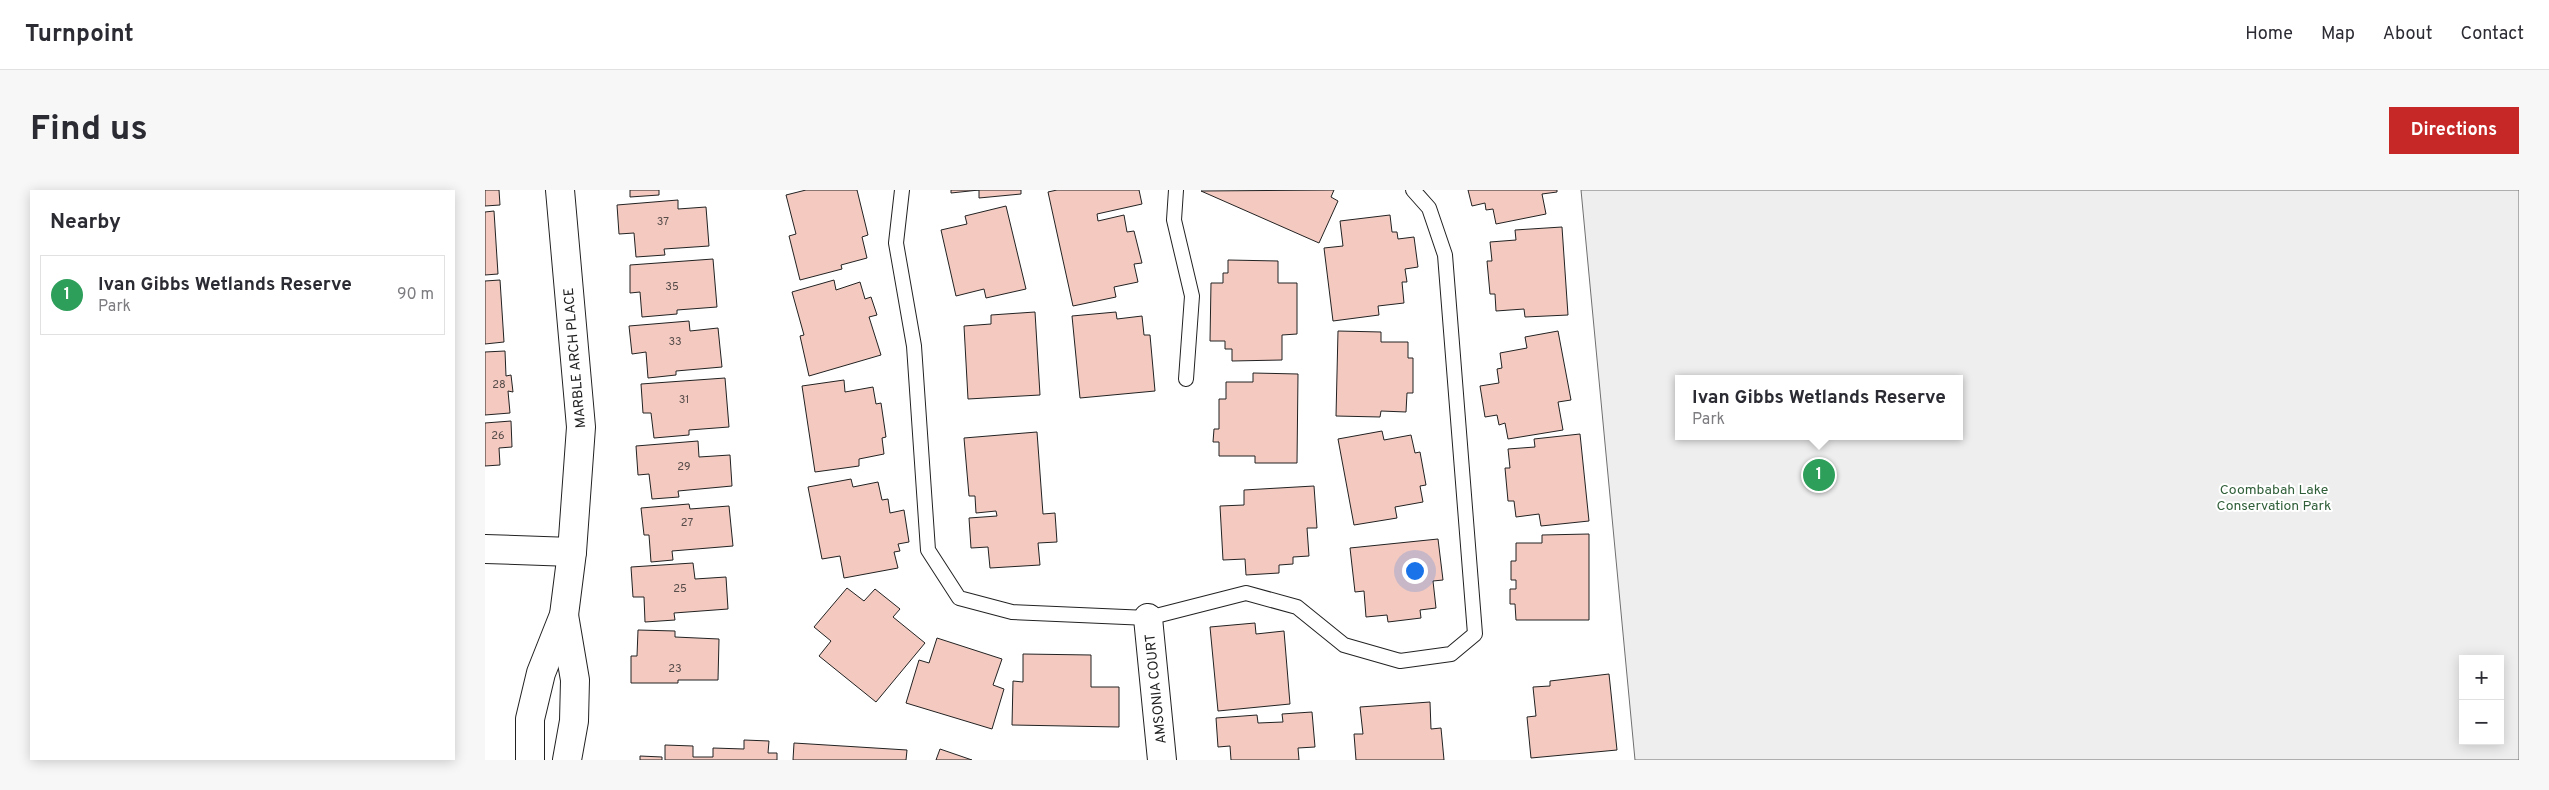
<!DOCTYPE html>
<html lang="en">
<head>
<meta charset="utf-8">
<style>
	:root { --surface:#fff; --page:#f7f7f7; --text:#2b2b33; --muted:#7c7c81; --line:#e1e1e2; --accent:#c62828 }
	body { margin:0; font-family:Overpass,sans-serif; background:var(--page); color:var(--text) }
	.controls { position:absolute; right:15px; bottom:15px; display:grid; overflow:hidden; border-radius:0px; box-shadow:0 2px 12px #0003 }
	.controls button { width:45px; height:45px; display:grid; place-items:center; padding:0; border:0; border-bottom:1px solid var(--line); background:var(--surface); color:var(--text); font:25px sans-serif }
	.you { position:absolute; left:929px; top:380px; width:18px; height:18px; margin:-12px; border:4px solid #fff; border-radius:50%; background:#1a73e8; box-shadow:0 0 0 8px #1a73e833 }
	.badge { display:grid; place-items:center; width:32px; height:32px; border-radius:50%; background:var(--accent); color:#fff; font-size:16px; font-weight:700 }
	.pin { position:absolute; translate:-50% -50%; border:2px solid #fff; box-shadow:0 1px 5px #0006 }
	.popup { position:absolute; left:1190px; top:185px; width:288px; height:65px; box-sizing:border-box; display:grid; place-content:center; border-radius:0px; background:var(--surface); filter:drop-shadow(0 1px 4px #0005); font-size:16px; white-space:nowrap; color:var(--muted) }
	.popup b { font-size:19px; color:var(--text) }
	.popup::after { content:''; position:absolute; left:50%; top:100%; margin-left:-10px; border:10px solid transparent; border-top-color:var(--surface) }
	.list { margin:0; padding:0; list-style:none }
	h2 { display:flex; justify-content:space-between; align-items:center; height:65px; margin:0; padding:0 20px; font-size:21px }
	h2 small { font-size:16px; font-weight:400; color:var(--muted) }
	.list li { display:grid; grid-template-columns:32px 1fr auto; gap:15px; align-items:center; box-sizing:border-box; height:80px; margin:0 10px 10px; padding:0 10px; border:1px solid var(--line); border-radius:0px }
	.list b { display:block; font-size:19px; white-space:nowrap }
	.list p { margin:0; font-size:16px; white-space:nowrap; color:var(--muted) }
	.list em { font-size:16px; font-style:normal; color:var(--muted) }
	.map { position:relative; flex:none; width:2034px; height:570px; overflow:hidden; border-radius:0px }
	header { display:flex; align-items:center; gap:30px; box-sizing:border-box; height:70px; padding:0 25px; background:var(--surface); border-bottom:1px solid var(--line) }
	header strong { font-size:24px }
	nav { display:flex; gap:28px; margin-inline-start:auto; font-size:18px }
	.intro { display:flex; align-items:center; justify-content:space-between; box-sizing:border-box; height:120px; padding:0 30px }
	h1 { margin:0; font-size:35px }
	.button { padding:12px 22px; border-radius:0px; background:var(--accent); color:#fff; font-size:18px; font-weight:700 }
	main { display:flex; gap:30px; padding:0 30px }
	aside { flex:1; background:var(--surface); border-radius:0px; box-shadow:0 2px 12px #0003 }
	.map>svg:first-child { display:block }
	.green { fill:#eee; stroke:#6f6f6f; fill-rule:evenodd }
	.building { fill:#f3c9c0; stroke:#222 }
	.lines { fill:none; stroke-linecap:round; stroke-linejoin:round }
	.lane-casing { stroke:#222; stroke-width:16 }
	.street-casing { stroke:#222; stroke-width:30 }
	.lane { stroke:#fff; stroke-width:14 }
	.street { stroke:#fff; stroke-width:28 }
	.labels { text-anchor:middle; stroke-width:4; stroke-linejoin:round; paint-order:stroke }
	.number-label { font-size:11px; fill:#564c4a }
	.street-label { font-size:14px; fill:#222; stroke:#fff }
	.park-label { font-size:14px; fill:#2f5e38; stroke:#fff }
</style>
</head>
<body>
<header>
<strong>Turnpoint</strong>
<nav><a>Home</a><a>Map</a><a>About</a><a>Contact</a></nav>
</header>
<div class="intro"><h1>Find us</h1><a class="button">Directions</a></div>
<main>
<aside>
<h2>Nearby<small></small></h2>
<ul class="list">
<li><span class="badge" style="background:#2e9e5b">1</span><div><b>Ivan Gibbs Wetlands Reserve</b><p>Park</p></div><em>90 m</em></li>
</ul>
</aside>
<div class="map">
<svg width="2034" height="570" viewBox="0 0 2034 570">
	<rect width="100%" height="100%" fill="#fff"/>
	<!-- green -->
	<path class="green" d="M1096 0H2034V570H1150ZM1194 189H1474V246H1194ZM1978 469H2015V551H1978Z"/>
	<!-- building -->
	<g class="building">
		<path d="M0 0H14L15 15 0 16Z"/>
		<path d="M145 0H174V5L145 7Z"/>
		<path d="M321 0H372L383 45 377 47 382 68 356 75 357 79 315 90 304 46 311 44 301 5Z"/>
		<path d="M466 0H536V4L494 8V0L466 3Z"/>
		<path d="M572 0H654L657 14 612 24 613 31 639 25 642 42 649 41 657 73 649 74 653 92 629 97 631 107 588 116 563 2Z"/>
		<path d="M849 0 846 7 853 11 834 53 716 1Z"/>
		<path d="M983 0H1072V2L1057 4 1061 24 1011 34 1008 19 1001 20 1000 13 987 16Z"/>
		<path d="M193 10V19L221 17 224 56 179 59 180 65 151 67 149 43 134 44 132 15Z"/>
		<path d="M521 16 541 99 501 108 499 99 471 106 456 40 482 34 480 26Z"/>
		<path d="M9 21 13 84 0 85V22Z"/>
		<path d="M905 25 907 42H912L913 49 929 47 933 77 920 79 922 92H917L919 113 893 116 894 125 848 131 839 58 858 56 855 31Z"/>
		<path d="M1077 37 1083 125 1040 127 1039 119 1011 121 1010 104H1005L1002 71H1007L1005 52 1031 50 1030 40Z"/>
		<path d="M228 69 232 117 192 120V124L157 127 155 102 145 103V75Z"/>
		<path d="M743 70 793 71V93H812V144L797 145V170L747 171V159H740V151H725L726 93H738V83H743Z"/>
		<path d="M15 90 19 152 0 154V91Z"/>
		<path d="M349 90 351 100 375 92 380 109 386 107 392 125 384 127 396 165 324 186 315 146 319 145 307 102Z"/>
		<path d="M550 122 555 205 483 209 479 136 506 134V125Z"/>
		<path d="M631 122 632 129 657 126 659 145H665L670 201 595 208 587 126Z"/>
		<path d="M204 131 205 141 233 138 237 177 191 181V185L163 188 161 162 147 164 144 136Z"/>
		<path d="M853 141 896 142V152H923V168H928V203H922L921 222 896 221 895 227 851 226Z"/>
		<path d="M1073 141 1086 210 1073 212 1078 240 1023 249 1020 233 1014 235 1012 225 1000 227 995 196 1014 193 1012 179 1017 178 1015 163 1042 158 1040 147Z"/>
		<path d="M20 161 21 186 26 185 28 202 23 201 25 223 0 225V162Z"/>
		<path d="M768 183 813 184 812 273H770V266H734V252H728L729 239H734V209H741V192H768Z"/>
		<path d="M240 188 244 237 204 240V245L169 248 166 223H158L156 194Z"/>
		<path d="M359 190 360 202 388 197 391 214 396 213 401 247 397 248 399 264 374 269V276L330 282 317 196Z"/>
		<path d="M26 231 27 257 14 258 15 275 0 276V233Z"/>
		<path d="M897 241 899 250 926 245 930 263 935 262 941 295 935 296 938 312 910 317 912 328 869 335 853 249Z"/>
		<path d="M552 242 558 324 570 323 572 352 553 353 555 375 505 378 503 357 486 358 484 328 512 326 511 321 491 323 490 306H484L479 248Z"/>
		<path d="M1095 244 1104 331 1056 336 1054 324 1031 327 1029 311H1023L1020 278H1025L1023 259 1050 257 1049 249Z"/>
		<path d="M213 251 214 267 245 265 247 296 193 301 194 307 167 309 164 284 153 285 151 256Z"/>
		<path d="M366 289 368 297 393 292 397 310 403 309 405 323 419 320 424 352 413 354 415 361 409 362 413 378 359 388 355 366 337 369 323 297Z"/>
		<path d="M829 296 832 338H822L824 366 808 367V374L794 375V383L761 385 760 369 738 370 735 316 759 315V300Z"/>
		<path d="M204 314 205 319 244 316 248 356 187 361 188 370 166 372 164 345H159L156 318Z"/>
		<path d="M1104 344V430H1031L1030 414H1025V399H1031V390H1026V371H1031V353H1057V345Z"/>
		<path d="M953 349 958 390 948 391 951 418 935 420 936 428 903 432 902 425 881 427 879 401 870 402 865 358Z"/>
		<path d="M208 373 210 389 241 387 243 419 189 423 190 430 160 432 159 407H148L146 377Z"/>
		<path d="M362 398 379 411 390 399 415 419 408 427 440 453 391 512 334 466 346 451 329 437Z"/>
		<path d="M770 433 771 444 799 441 805 514 733 521 725 437Z"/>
		<path d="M153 440 190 441V447L234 449 233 490H193V493H146V466H152Z"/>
		<path d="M452 448 517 469 508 495 519 499 507 539 421 513 434 470 444 473Z"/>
		<path d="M538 464 606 465V497H634V537L527 535 528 491 538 492Z"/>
		<path d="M1124 484 1132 560 1046 568 1042 527 1051 526 1048 497 1065 496V491Z"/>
		<path d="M945 512 946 539 956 538 959 570H871L869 544H878L875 517Z"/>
		<path d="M827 522 830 557 813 558 814 570H746L745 556 733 557 731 528 772 525 773 533 798 532 797 524Z"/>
		<path d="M259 550 284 551 283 563H292V570H180V555L208 556V567H228V558L259 559Z"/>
		<path d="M309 553 422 560 421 570H308Z"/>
		<path d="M455 559 487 570H451Z"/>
		<path d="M155 566 177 567V570H155Z"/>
	</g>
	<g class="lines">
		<defs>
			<g id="lane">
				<path d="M417 0 411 53 429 156 443 360 474 408 527 422 663 428 761 403 812 417 859 455 915 471 966 464 990 444 960 65 944 18 928 0"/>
				<path d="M691 0 689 30 707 106 701 189"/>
			</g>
			<g id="street">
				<path d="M0 359 87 362"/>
				<path d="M79 425 90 490 89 531 82 570"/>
				<path d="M663 428 677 570"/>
				<path d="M45 570V529L56 483 79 425 87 362 96 237 75 0"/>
			</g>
		</defs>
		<!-- lane casing -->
		<use href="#lane" class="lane-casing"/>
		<!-- street casing -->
		<use href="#street" class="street-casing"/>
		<!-- lane -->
		<use href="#lane" class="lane"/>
		<!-- street -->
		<use href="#street" class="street"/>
	</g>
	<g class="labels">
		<!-- number labels -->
		<g class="number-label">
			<text x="178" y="35">37</text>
			<text x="187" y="100">35</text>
			<text x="190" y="155">33</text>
			<text x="14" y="198">28</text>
			<text x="199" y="213">31</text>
			<text x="13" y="249">26</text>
			<text x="199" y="280">29</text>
			<text x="202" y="336">27</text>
			<text x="195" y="402">25</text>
			<text x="190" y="482">23</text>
		</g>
		<!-- street labels -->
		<g class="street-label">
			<text transform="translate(89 168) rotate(-95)" y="5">MARBLE ARCH PLACE</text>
			<text transform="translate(670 499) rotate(-96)" y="5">AMSONIA COURT</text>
		</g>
		<!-- park labels -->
		<g class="park-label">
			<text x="1789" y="304">Coombabah Lake<tspan x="1789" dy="16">Conservation Park</tspan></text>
		</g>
	</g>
</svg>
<div class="controls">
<button>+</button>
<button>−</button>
</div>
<div class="you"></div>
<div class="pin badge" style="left:1334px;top:285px;background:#2e9e5b">1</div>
<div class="popup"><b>Ivan Gibbs Wetlands Reserve</b>Park</div>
</div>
</main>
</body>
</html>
